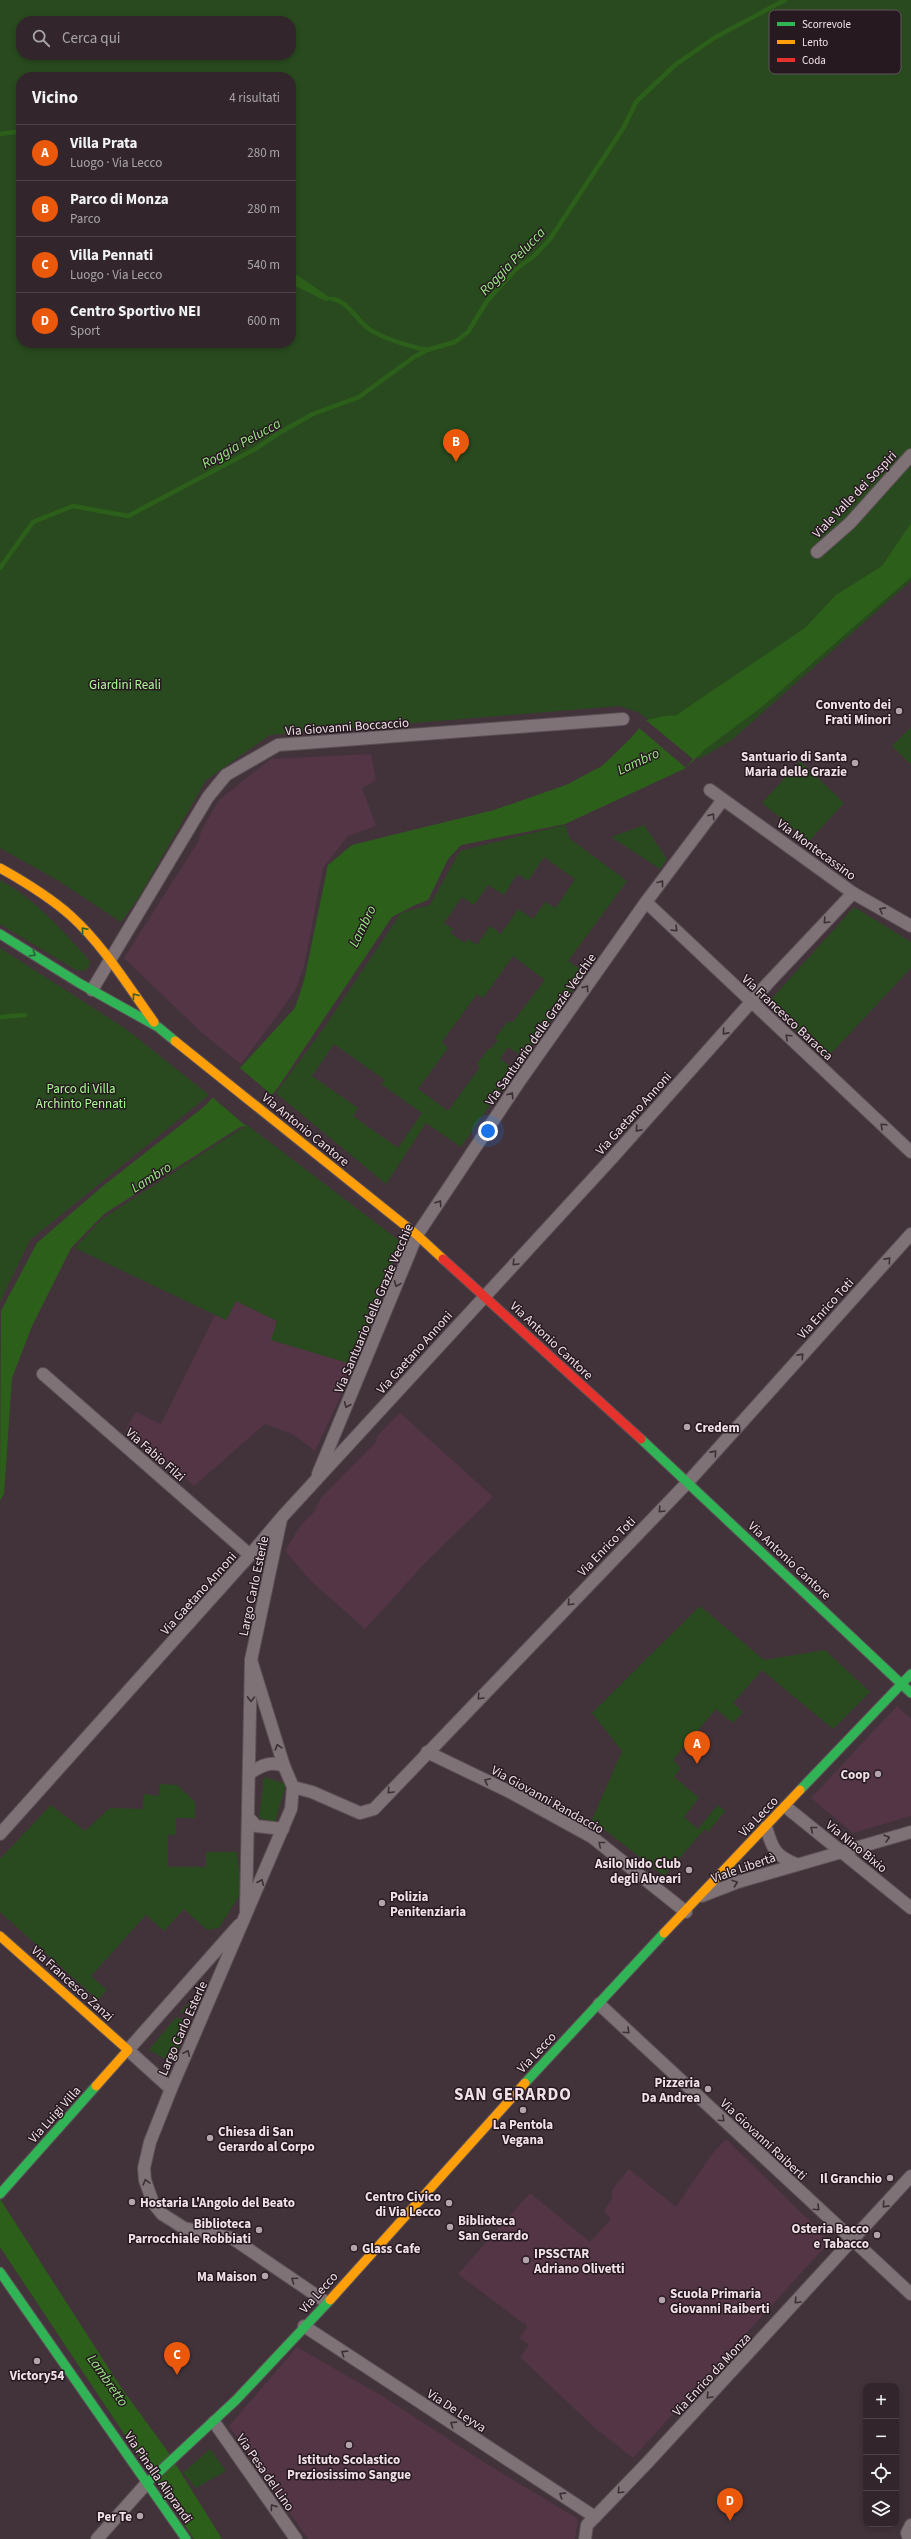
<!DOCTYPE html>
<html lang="it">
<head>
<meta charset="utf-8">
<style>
	:root { --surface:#32262c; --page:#3a2e34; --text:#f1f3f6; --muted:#a8a5a9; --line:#4d4348; --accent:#ea580c }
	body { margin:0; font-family:"Source Sans 3",sans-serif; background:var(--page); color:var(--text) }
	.controls { position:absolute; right:12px; bottom:12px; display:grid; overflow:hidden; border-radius:8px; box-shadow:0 2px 6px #0003 }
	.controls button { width:36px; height:36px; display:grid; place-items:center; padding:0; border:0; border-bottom:1px solid var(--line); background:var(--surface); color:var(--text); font:20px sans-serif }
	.you { position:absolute; left:488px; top:1131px; width:14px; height:14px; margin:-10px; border:3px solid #fff; border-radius:50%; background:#1a73e8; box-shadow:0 0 0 6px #1a73e833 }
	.badge { display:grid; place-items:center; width:26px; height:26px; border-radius:50%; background:var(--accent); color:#fff; font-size:13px; font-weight:700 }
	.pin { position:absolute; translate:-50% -33px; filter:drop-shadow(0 1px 2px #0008) }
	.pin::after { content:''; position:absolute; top:21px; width:14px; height:12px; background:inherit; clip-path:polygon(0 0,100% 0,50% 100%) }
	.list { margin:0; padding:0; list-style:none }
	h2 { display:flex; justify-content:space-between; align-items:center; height:52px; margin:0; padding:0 16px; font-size:17px }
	h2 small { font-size:13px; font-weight:400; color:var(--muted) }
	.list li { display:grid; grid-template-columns:26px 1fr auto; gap:12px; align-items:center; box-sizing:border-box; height:56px; padding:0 16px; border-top:1px solid var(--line) }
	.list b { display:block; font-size:15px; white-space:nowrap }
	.list p { margin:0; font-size:13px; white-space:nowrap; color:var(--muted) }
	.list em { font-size:13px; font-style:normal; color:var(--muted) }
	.icon { flex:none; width:22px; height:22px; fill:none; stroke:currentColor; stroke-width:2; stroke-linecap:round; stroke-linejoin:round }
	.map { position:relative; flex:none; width:911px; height:2539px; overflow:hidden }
	.search { position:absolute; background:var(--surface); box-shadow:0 2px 6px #0003; left:16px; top:16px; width:280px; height:44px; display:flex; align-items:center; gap:10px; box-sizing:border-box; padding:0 14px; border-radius:16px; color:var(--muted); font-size:15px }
	.panel { position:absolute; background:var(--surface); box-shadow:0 2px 6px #0003; left:16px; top:72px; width:280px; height:276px; border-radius:16px }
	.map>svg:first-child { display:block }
	.built { fill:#533545 }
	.green { fill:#294a1e; fill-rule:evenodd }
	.water { fill:#2c601a }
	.pier { fill:#42333b }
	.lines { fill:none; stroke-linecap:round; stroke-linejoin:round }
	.stream { stroke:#2c601a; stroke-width:4.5 }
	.street-casing { stroke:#5c5056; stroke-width:14 }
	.fast-casing { stroke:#5c5056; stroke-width:11 }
	.slow-casing { stroke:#5c5056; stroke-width:11 }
	.jam-casing { stroke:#5c5056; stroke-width:11 }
	.street { stroke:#7e7277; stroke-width:12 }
	.fast { stroke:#30b455; stroke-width:9 }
	.slow { stroke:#ff9f0a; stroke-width:9 }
	.jam { stroke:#e5322d; stroke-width:9 }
	.oneway { stroke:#3c3036 }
	.oneway2 { stroke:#2a5f38 }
	.poi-dot { fill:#b4a3ab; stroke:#261a20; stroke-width:1.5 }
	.labels { text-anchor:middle; stroke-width:3; stroke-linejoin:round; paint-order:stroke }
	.street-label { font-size:13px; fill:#f2e0e8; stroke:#261a20 }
	.park-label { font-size:13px; fill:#aafa94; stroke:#261a20 }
	.poi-label { font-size:13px; font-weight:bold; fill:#f2e0e8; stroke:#261a20; text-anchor:end }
	.water-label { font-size:14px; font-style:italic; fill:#9beb86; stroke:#261a20 }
	.district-label { font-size:17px; font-weight:bold; letter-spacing:1px; fill:#f2e0e8; stroke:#261a20 }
	.key { fill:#261a20; stroke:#63555c; stroke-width:1 }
	.key-label { font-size:11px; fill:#f2e0e8 }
</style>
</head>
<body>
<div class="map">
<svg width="911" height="2539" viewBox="0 0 911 2539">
	<rect width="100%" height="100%" fill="#42333b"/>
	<!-- built -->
	<g class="built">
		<path d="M371 754 376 780 362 788 376 826 348 836 323 868 304 966 295 991 241 1064 201 1032 124 958 198 842 202 829 219 800 271 759Z"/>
		<path d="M236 1301 277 1321 272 1340 355 1365 315 1451 293 1434 265 1424 194 1486 126 1429 136 1412 161 1424 215 1315 226 1320Z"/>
		<path d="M400 1413 493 1497 427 1561 365 1629 310 1580 285 1551 301 1525 314 1512 321 1498 376 1442 377 1436Z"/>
		<path d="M897 1706 911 1719V1816L853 1833 811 1798Z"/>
		<path d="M726 2139 830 2241 633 2458 595 2428 520 2357 529 2345 520 2338 527 2326 458 2274 530 2193 590 2242 611 2219 604 2211 612 2199V2190L629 2169 676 2207 712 2154Z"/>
		<path d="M297 2347 382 2396 485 2463 578 2519 575 2539H308L229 2426Z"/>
	</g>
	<!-- green -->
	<g class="green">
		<path d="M0 0H911V581L732 740 699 759 638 712 619 706 270 735 206 780 139 897 121 922 59 881 0 848ZM21 21H291V55H21ZM21 77H291V343H21Z"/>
		<path d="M911 727V765L892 746Z"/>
		<path d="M800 761 844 803 809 841 762 803Z"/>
		<path d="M565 825 570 839 627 881 568 961 586 973 524 1057 508 1047 500 1059 515 1069 461 1147 426 1123 386 1184 276 1093 324 1028 401 913 430 905 460 851ZM544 857 575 879 556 908 545 902 533 919 518 909 501 934 490 926 477 945 468 939 465 943 450 933 453 929 444 923 462 897 474 905 488 885 504 895 517 874 528 881ZM513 956 545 980 512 1023 508 1021 495 1038 498 1040 491 1049 489 1048 477 1064 480 1067 448 1111 418 1089 448 1048 442 1042 477 994 483 998ZM334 1044 385 1080 381 1084 422 1113 398 1148 353 1116 358 1108 312 1076Z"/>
		<path d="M644 825 667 859 660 869 611 837Z"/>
		<path d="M0 880C35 899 63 931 90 961L89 967 84 971 76 970 0 924Z"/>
		<path d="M854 907 911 942V968L826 1059 768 1003Z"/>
		<path d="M0 948 126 1029 209 1095 30 1240 0 1302Z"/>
		<path d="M247 1125 401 1242 355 1365 271 1340 277 1321 236 1301 226 1320 75 1248 102 1219Z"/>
		<path d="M700 1606 764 1660 825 1650 870 1692 833 1729 762 1670 733 1703 743 1712 733 1723 716 1709 673 1760 681 1768 674 1777 699 1798 684 1817 698 1829 718 1805 725 1811 708 1832 705 1829 664 1876 592 1820 622 1751 592 1713Z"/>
		<path d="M264 1777 286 1784 275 1822 259 1818Z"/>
		<path d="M160 1784 177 1785 195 1802V1818H176V1835H168V1867H206V1852H237L241 1893 219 1928 207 1930 184 1909 164 1931 146 1915 91 1976 107 1990 98 2000 0 1912V1859L51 1805 85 1831 110 1808 143 1809 144 1794 159 1796Z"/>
		<path d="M206 1986 192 2017 180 2012Z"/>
		<path d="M176 2017 189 2024 173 2063 149 2050Z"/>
		<path d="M210 2449 226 2471 196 2488 183 2473Z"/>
	</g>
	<!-- water -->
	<g class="water">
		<path d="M291 271 332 299 326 301 291 284Z"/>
		<path d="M911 523V577L763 706 704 750 686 768 565 824 461 845 448 859 428 900 415 905 392 917 279 1086 246 1126 240 1127 104 1214 71 1248 32 1326 12 1378 4 1493 0 1501 1 1311 37 1243 103 1186 205 1106 295 1008 304 981 328 865 352 845 494 810 566 785 602 766 631 738 646 720C657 719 663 714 675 716L805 628 836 595 882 566Z"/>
		<path d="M0 2199 120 2386 168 2452 222 2539H194L0 2247Z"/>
	</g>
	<!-- pier -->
	<g class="pier">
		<path d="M646 720 693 759 686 768 639 728Z"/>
		<path d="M239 1067 272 1095 246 1126 212 1097Z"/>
	</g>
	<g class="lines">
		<!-- stream -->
		<g class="stream">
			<path d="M0 134 21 131"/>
			<path d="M332 299C347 300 357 321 369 329 386 340 409 346 427 350"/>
			<path d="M0 568 33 522 73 506 128 516 257 448 279 433 313 414 359 397 414 357 427 350 455 342 468 332 487 301 516 269 534 256 550 239 624 127 636 102 675 65 714 38 785 0"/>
			<path d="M0 1017 25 1015"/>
		</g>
		<defs>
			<g id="street">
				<path d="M817 552 850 523 911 455"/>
				<path d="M710 790 853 893 911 926"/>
				<path d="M646 902 911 1152"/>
				<path d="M92 990 208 797 226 775 278 745 623 719"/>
				<path d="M43 1374 250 1555"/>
				<path d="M318 1474 417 1235 519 1082 646 902 722 801"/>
				<path d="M251 1660 284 1766 293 1787 291 1809 171 2089 150 2142 144 2168 145 2180 153 2203 162 2214 184 2228 232 2238 326 2302"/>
				<path d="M427 1752 508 1791 592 1837 686 1912"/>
				<path d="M250 1773C262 1765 271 1761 284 1766"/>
				<path d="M293 1787 312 1792 360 1813 374 1809 688 1482 911 1234"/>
				<path d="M786 1807 911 1908"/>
				<path d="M249 1818 256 1826 283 1829"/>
				<path d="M766 1827C772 1848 775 1856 796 1864"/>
				<path d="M0 1834 250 1555 282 1517 613 1157 769 982 853 893"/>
				<path d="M702 1896 738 1882 911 1832"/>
				<path d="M246 1910 251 1660 281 1519"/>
				<path d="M599 2004 911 2294"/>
				<path d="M171 2089 128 2050 239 1925"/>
				<path d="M304 2326 595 2517"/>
				<path d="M214 2422 296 2539"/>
				<path d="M97 2539 147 2483"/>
				<path d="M585 2539 587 2525 595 2517 648 2462 911 2176"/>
				<path d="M909 2539 907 2533 911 2525"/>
			</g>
			<g id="fast">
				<path d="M0 934 79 983 158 1027 175 1041"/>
				<path d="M641 1439 911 1693"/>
				<path d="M800 1790 911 1674"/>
				<path d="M525 2083 664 1933"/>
				<path d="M0 2194 96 2086"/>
				<path d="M0 2272 186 2539"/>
				<path d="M147 2483 236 2400 330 2300"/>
			</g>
			<g id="slow">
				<path d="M0 868C25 882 50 897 71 916 104 946 128 986 154 1022"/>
				<path d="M175 1041 417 1235 443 1259"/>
				<path d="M664 1933 800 1790"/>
				<path d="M0 1936 128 2050 96 2086"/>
				<path d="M330 2300 525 2083"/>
			</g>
			<path id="jam" d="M443 1259 641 1439"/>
		</defs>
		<!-- street casing -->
		<use href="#street" class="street-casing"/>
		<!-- fast casing -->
		<use href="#fast" class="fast-casing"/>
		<!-- slow casing -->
		<use href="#slow" class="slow-casing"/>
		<!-- jam casing -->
		<use href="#jam" class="jam-casing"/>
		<!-- street -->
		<use href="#street" class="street"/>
		<!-- fast -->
		<use href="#fast" class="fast"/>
		<!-- slow -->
		<use href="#slow" class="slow"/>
		<!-- jam -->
		<use href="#jam" class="jam"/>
	</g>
	<!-- one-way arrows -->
	<defs><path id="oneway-chevron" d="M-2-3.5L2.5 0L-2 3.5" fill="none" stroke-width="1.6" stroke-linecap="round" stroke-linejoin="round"/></defs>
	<g class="oneway">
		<use href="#oneway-chevron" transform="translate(712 816) rotate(-55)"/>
		<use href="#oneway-chevron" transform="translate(661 883) rotate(-52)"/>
		<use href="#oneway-chevron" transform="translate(882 910) rotate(-151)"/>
		<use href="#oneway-chevron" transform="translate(826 921) rotate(134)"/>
		<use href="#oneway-chevron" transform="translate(675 929) rotate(44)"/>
		<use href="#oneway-chevron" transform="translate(586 988) rotate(-55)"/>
		<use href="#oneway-chevron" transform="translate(725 1032) rotate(132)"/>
		<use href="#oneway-chevron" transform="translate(788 1037) rotate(-137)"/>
		<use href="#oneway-chevron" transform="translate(511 1095) rotate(-56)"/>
		<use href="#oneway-chevron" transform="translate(883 1126) rotate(-137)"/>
		<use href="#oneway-chevron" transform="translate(638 1129) rotate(132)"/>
		<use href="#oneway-chevron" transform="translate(439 1203) rotate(-56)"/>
		<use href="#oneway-chevron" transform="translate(888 1260) rotate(-48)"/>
		<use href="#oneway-chevron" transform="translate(515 1263) rotate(133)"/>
		<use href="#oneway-chevron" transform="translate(397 1284) rotate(112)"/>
		<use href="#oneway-chevron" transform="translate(801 1356) rotate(-48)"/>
		<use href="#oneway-chevron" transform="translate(347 1405) rotate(113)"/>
		<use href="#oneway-chevron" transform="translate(714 1453) rotate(-48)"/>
		<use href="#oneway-chevron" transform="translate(661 1510) rotate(134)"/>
		<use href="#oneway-chevron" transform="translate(570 1603) rotate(134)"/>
		<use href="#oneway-chevron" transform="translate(480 1697) rotate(134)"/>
		<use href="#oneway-chevron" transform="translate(251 1699) rotate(91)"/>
		<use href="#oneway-chevron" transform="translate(278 1747) rotate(-107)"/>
		<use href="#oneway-chevron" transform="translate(487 1781) rotate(-155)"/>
		<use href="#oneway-chevron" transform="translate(390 1791) rotate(133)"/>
		<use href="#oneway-chevron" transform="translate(813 1829) rotate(-142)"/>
		<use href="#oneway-chevron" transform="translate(887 1838) rotate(-16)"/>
		<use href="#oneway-chevron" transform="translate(601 1844) rotate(-141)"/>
		<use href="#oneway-chevron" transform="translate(261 1882) rotate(-67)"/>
		<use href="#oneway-chevron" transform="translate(735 1883) rotate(-18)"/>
		<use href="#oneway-chevron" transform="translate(627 2031) rotate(43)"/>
		<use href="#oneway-chevron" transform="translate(187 2053) rotate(-65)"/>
		<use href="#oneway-chevron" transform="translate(722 2119) rotate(43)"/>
		<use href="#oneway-chevron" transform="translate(146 2182) rotate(-105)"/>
		<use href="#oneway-chevron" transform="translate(885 2205) rotate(132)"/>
		<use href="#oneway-chevron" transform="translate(817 2208) rotate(43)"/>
		<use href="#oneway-chevron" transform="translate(294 2280) rotate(-145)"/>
		<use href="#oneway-chevron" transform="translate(797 2301) rotate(133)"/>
		<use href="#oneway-chevron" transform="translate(344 2353) rotate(-147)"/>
		<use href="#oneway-chevron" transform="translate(709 2396) rotate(133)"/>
		<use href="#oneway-chevron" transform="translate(453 2424) rotate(-147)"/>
		<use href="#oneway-chevron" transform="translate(620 2491) rotate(134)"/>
		<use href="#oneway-chevron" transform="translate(562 2495) rotate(-147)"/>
		<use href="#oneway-chevron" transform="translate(273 2507) rotate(-125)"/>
	</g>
	<g class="oneway2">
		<use href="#oneway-chevron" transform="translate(84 930) rotate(-131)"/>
		<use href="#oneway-chevron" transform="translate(33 954) rotate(32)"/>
		<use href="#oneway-chevron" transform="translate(135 996) rotate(-127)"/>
	</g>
	<!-- markers -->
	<g class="poi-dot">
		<circle cx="899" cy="711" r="4"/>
		<circle cx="855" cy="763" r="4"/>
		<circle cx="687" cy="1427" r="4"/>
		<circle cx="878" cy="1774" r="4"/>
		<circle cx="689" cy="1870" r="4"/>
		<circle cx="382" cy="1903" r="4"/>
		<circle cx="708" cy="2089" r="4"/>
		<circle cx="523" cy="2110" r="4"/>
		<circle cx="210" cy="2138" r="4"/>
		<circle cx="890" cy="2178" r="4"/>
		<circle cx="132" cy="2202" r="4"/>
		<circle cx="449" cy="2203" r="4"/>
		<circle cx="450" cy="2227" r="4"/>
		<circle cx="259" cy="2230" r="4"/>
		<circle cx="877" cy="2235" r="4"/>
		<circle cx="354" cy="2248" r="4"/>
		<circle cx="526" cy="2260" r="4"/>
		<circle cx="265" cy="2276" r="4"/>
		<circle cx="662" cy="2300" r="4"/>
		<circle cx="37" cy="2361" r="4"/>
		<circle cx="349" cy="2445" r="4"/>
		<circle cx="140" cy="2516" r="4"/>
	</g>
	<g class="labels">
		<!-- street labels -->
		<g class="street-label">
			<text transform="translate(854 494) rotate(-46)" y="5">Viale Valle dei Sospiri</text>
			<text transform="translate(347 726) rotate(-4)" y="5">Via Giovanni Boccaccio</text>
			<text transform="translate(817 849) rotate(36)" y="5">Via Montecassino</text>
			<text transform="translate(788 1017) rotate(43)" y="5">Via Francesco Baracca</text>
			<text transform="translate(540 1029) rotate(-55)" y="5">Via Santuario delle Grazie Vecchie</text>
			<text transform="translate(633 1113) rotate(-48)" y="5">Via Gaetano Annoni</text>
			<text transform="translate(306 1129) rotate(39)" y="5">Via Antonio Cantore</text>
			<text transform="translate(373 1308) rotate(-67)" y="5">Via Santuario delle Grazie Vecchie</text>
			<text transform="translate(825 1308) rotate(-48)" y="5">Via Enrico Toti</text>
			<text transform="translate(552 1340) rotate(43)" y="5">Via Antonio Cantore</text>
			<text transform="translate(414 1352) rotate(-48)" y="5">Via Gaetano Annoni</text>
			<text transform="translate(156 1454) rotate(41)" y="5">Via Fabio Filzi</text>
			<text transform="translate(606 1546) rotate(-46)" y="5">Via Enrico Toti</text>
			<text transform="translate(790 1560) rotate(43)" y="5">Via Antonio Cantore</text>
			<text transform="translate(253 1586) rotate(-78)" y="5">Largo Carlo Esterle</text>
			<text transform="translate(198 1593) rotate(-48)" y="5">Via Gaetano Annoni</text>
			<text transform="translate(548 1799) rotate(29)" y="5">Via Giovanni Randaccio</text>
			<text transform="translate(758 1816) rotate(-46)" y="5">Via Lecco</text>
			<text transform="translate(857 1846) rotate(39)" y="5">Via Nino Bixio</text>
			<text transform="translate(743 1867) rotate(-19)" y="5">Viale Libertà</text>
			<text transform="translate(73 1983) rotate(42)" y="5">Via Francesco Zanzi</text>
			<text transform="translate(182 2028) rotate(-66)" y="5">Largo Carlo Esterle</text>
			<text transform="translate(536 2052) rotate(-47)" y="5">Via Lecco</text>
			<text transform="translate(54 2114) rotate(-48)" y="5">Via Luigi Villa</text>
			<text transform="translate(764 2139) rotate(43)" y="5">Via Giovanni Raiberti</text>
			<text transform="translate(318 2292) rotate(-48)" y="5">Via Lecco</text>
			<text transform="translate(711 2374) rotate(-47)" y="5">Via Enrico da Monza</text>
			<text transform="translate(457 2410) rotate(33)" y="5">Via De Leyva</text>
			<text transform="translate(266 2472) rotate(55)" y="5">Via Pesa del Lino</text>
			<text transform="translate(159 2477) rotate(55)" y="5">Via Pinalla Aliprandi</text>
		</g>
		<!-- park labels -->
		<g class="park-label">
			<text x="125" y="689">Giardini Reali</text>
			<text x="81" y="1093">Parco di Villa<tspan x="81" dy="15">Archinto Pennati</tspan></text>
		</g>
		<!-- poi labels -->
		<g class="poi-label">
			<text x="891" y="709">Convento dei<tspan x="891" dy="15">Frati Minori</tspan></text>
			<text x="847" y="761">Santuario di Santa<tspan x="847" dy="15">Maria delle Grazie</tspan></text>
			<text x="695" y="1432" text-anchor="start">Credem</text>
			<text x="870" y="1779">Coop</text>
			<text x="681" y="1868">Asilo Nido Club<tspan x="681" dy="15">degli Alveari</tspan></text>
			<text x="390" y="1901" text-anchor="start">Polizia<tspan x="390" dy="15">Penitenziaria</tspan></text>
			<text x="700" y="2087">Pizzeria<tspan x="700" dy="15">Da Andrea</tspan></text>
			<text x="523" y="2129" text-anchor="middle">La Pentola<tspan x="523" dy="15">Vegana</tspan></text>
			<text x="218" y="2136" text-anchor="start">Chiesa di San<tspan x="218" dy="15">Gerardo al Corpo</tspan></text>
			<text x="882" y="2183">Il Granchio</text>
			<text x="441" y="2201">Centro Civico<tspan x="441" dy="15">di Via Lecco</tspan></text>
			<text x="140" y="2207" text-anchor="start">Hostaria L'Angolo del Beato</text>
			<text x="458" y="2225" text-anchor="start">Biblioteca<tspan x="458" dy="15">San Gerardo</tspan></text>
			<text x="251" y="2228">Biblioteca<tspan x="251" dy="15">Parrocchiale Robbiati</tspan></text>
			<text x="869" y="2233">Osteria Bacco<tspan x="869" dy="15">e Tabacco</tspan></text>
			<text x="362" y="2253" text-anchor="start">Glass Cafe</text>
			<text x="534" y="2258" text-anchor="start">IPSSCTAR<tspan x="534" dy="15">Adriano Olivetti</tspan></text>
			<text x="257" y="2281">Ma Maison</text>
			<text x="670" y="2298" text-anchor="start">Scuola Primaria<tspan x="670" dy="15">Giovanni Raiberti</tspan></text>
			<text x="37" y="2380" text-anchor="middle">Victory54</text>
			<text x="349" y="2464" text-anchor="middle">Istituto Scolastico<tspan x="349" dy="15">Preziosissimo Sangue</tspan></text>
			<text x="132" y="2521">Per Te</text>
		</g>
		<!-- water labels -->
		<g class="water-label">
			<text transform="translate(512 261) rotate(-46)" y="5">Roggia Pelucca</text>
			<text transform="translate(241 443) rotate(-29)" y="5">Roggia Pelucca</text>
			<text transform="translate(638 761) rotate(-25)" y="5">Lambro</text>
			<text transform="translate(362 926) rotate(-64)" y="5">Lambro</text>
			<text transform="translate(151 1177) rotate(-32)" y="5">Lambro</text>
			<text transform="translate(108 2380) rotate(55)" y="5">Lambretto</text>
		</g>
		<!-- district labels -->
		<g class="district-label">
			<text x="513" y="2100">SAN GERARDO</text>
		</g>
	</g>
	<!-- legend -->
	<rect x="769" y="10" width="132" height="64" rx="6" class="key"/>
	<rect x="777" y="22" width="18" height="4" fill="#30b455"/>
	<rect x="777" y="40" width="18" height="4" fill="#ff9f0a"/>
	<rect x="777" y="58" width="18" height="4" fill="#e5322d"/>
	<g class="key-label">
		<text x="802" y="28">Scorrevole</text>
		<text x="802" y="46">Lento</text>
		<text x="802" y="64">Coda</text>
	</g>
</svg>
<div class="controls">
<button>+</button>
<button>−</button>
<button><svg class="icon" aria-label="locate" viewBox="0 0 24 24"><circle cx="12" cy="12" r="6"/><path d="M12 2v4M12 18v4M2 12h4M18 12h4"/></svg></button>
<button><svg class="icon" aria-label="layers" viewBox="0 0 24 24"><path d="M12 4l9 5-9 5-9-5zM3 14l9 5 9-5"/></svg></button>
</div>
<div class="you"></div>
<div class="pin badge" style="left:697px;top:1764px">A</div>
<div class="pin badge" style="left:456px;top:462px">B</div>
<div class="pin badge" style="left:177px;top:2375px">C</div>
<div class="pin badge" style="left:730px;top:2521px">D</div>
<div class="search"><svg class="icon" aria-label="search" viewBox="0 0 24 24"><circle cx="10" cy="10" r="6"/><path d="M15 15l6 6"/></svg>Cerca qui</div>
<section class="panel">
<h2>Vicino<small>4 risultati</small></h2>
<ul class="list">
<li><span class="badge">A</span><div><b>Villa Prata</b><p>Luogo · Via Lecco</p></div><em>280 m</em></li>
<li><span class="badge">B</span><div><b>Parco di Monza</b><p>Parco</p></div><em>280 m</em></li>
<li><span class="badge">C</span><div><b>Villa Pennati</b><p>Luogo · Via Lecco</p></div><em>540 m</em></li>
<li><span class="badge">D</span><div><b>Centro Sportivo NEI</b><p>Sport</p></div><em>600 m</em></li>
</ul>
</section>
</div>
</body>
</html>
